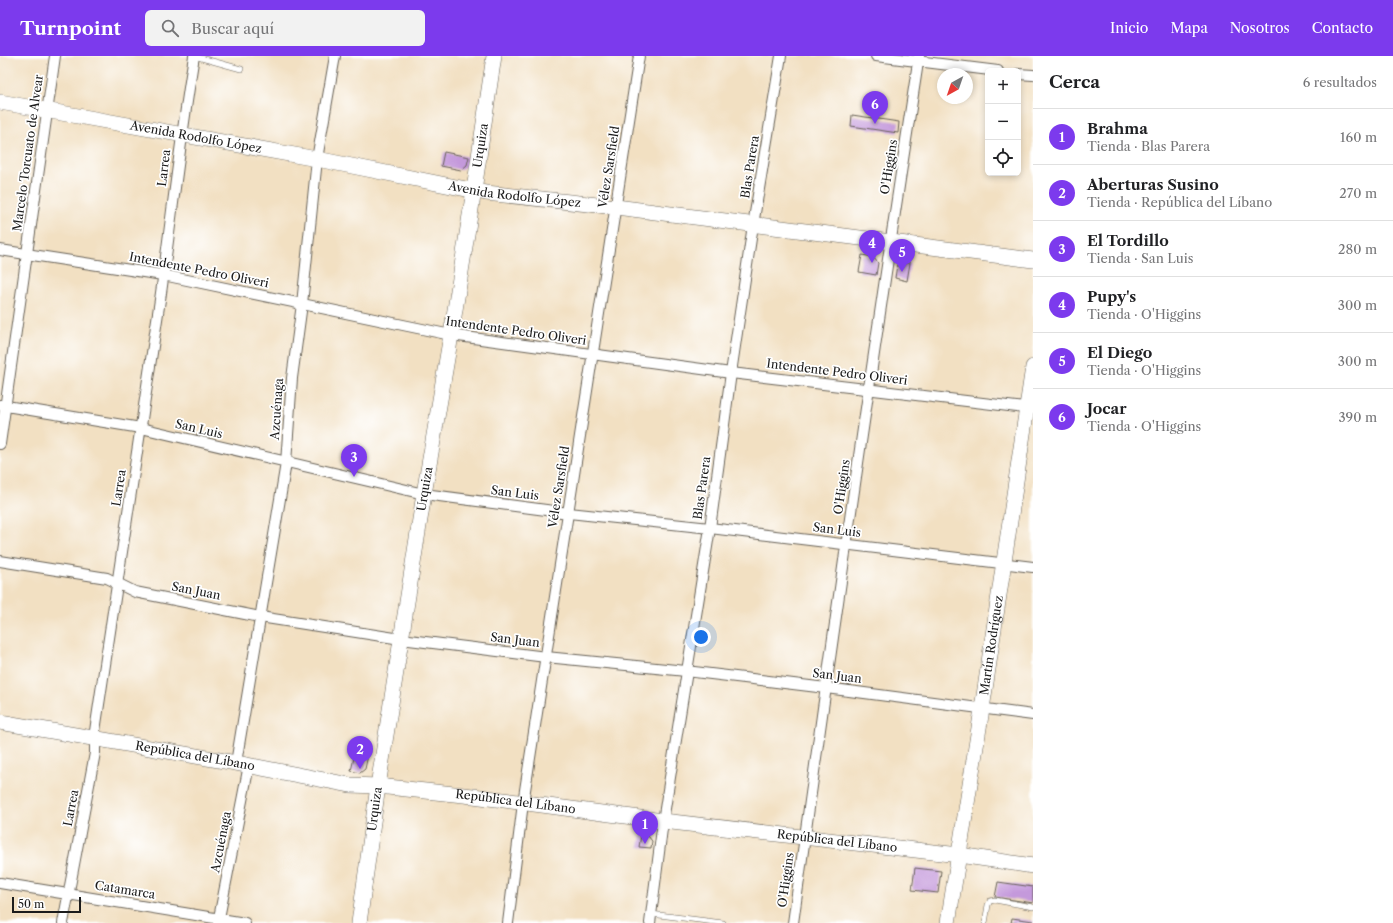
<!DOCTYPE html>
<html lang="es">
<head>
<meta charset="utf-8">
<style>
	:root { --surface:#fff; --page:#f2f2f2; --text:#202124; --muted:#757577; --line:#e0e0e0; --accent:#7c3aed }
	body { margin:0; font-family:"Libre Caslon Text",serif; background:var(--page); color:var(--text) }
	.controls { position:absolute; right:12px; top:12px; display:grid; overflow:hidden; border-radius:6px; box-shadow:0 2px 6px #0003 }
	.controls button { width:36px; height:36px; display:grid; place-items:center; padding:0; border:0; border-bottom:1px solid var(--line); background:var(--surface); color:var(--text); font:20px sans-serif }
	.compass { position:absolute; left:937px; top:12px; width:36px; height:36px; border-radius:50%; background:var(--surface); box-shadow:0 2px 6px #0003; rotate:220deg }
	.scale { position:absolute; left:12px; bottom:10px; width:69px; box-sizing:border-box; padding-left:4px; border:2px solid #1c1c1c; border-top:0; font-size:11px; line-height:14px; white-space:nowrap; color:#1c1c1c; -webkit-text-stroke:3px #fff; paint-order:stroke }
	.you { position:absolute; left:701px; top:581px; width:14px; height:14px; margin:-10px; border:3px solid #fff; border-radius:50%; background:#1a73e8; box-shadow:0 0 0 6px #1a73e833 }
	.badge { display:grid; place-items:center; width:26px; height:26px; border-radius:50%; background:var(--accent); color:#fff; font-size:13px; font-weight:700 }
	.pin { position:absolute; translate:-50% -33px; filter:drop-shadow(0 1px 2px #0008) }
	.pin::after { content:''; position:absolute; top:21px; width:14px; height:12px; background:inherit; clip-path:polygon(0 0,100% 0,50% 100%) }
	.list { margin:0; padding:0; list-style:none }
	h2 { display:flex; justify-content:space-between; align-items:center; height:52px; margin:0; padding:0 16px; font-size:17px }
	h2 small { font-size:13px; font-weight:400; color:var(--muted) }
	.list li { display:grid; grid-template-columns:26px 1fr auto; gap:12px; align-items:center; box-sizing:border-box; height:56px; padding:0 16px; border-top:1px solid var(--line) }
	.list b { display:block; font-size:15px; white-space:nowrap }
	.list p { margin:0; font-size:13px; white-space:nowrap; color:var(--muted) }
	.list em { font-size:13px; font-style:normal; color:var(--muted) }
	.icon { flex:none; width:22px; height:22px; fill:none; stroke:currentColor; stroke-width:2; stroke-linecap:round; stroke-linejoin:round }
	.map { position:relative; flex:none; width:1033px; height:867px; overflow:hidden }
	header { display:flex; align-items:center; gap:24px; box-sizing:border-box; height:56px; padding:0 20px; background:var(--accent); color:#fff }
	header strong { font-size:19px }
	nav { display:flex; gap:22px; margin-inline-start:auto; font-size:14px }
	.search { width:280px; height:36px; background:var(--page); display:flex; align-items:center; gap:10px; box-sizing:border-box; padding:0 14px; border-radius:6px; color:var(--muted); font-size:15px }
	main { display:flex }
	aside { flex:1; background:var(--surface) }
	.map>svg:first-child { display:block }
	.building { fill:#c499db }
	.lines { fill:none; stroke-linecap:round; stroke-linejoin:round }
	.lane-casing { stroke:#676156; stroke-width:6 }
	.street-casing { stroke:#676156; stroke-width:12 }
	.secondary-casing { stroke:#676156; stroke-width:16 }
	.lane { stroke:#fff; stroke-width:5 }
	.street { stroke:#fff; stroke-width:10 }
	.secondary { stroke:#fff; stroke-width:15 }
	.labels { text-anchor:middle; stroke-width:3.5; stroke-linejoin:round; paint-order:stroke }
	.street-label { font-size:12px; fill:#1c1c1c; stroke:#fff }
</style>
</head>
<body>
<header>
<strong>Turnpoint</strong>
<div class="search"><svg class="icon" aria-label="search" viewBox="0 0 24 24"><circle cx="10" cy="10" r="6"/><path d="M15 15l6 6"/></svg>Buscar aquí</div>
<nav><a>Inicio</a><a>Mapa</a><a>Nosotros</a><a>Contacto</a></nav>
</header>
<main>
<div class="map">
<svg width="1033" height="867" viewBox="0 0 1033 867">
	<rect width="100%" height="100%" fill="#fff"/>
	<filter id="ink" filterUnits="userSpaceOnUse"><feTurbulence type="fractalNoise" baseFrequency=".025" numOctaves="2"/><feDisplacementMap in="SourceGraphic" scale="8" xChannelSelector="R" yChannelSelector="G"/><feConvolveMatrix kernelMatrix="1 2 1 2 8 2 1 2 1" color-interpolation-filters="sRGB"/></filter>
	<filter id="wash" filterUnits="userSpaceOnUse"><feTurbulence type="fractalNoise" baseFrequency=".012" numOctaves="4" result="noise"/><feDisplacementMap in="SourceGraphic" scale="16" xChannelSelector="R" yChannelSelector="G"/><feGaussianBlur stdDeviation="0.9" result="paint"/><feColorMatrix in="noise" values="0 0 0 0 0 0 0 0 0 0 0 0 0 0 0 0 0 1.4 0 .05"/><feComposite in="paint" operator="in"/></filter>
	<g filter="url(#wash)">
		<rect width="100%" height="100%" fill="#f2e0c2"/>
		<g id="blocks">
			<!-- building -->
			<g class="building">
				<path d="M852 59 899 66 898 77 851 70Z"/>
				<path d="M444 96 469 101 467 109 461 114 441 110Z"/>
				<path d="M862 199 873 201 878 207 876 219 859 216Z"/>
				<path d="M901 206 910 207 907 225 895 222 897 209Z"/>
				<path d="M355 697 368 699 365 713 360 717 351 715Z"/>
				<path d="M641 779 648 780 652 785 651 792 639 791Z"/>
				<path d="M915 812 941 815 938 837 912 834Z"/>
				<path d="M998 826 1033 831V847L995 841Z"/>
				<path d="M1012 862 1033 865V867H1011Z"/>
			</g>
		</g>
	</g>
	<g filter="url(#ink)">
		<use href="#blocks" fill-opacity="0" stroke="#676156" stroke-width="1"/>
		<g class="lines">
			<defs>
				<g id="lane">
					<path d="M194 0 241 13"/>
					<path d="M651 858 723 867"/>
					<path d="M985 867 988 849 990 845 995 844 1033 851"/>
				</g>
				<g id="street">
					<path d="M876 0 998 15"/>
					<path d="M1018 18 1033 19"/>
					<path d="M0 194 163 219 451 279 731 317 1033 353"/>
					<path d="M0 349 141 372 424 438 569 457 710 472 1033 511"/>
					<path d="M0 388 55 0"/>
					<path d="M0 505 107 522 135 536 260 561 401 583 546 601 686 615 826 632 1033 659"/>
					<path d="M236 707 286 407 292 322 302 248 317 103 335 0"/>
					<path d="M0 827 245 867"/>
					<path d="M63 867 95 697V675C118 529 140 383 161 237 172 158 181 79 194 0"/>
					<path d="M218 867 249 709"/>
					<path d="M508 867 523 747 639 0"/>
					<path d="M650 867 663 765 710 472 731 317 753 169 781 0"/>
					<path d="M793 867C833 578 874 288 919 0"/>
				</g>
				<g id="secondary">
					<path id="s1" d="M0 46 317 103 486 137 616 151 1033 204"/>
					<path id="s2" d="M0 666 236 707 350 729 378 730 473 740 663 765 959 799 1033 810"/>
					<path id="s3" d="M359 867 378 730 424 438 451 279 474 134 494 0"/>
					<path id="s4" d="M948 867 982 653 1033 311"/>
				</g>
			</defs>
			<!-- lane casing -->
			<use href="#lane" class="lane-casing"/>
			<!-- street casing -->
			<use href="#street" class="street-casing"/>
			<!-- secondary casing -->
			<use href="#secondary" class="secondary-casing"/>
			<!-- lane -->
			<use href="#lane" class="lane"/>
			<!-- street -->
			<use href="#street" class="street"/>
			<!-- secondary -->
			<use href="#secondary" class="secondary"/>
		</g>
	</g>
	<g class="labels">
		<!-- street labels -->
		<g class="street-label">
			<text dy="4" stroke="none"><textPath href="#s1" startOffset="199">Avenida Rodolfo López</textPath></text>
			<text dy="4" stroke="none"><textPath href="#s3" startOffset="787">Urquiza</textPath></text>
			<text transform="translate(28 97) rotate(-82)" y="4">Marcelo Torcuato de Alvear</text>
			<text transform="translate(609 111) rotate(-81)" y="4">Vélez Sarsfield</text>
			<text transform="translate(750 111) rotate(-81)" y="4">Blas Parera</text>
			<text transform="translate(889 111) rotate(-81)" y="4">O'Higgins</text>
			<text transform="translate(164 112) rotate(-83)" y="4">Larrea</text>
			<text dy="4" stroke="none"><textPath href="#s1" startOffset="523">Avenida Rodolfo López</textPath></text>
			<text transform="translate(199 214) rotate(11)" y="4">Intendente Pedro Oliveri</text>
			<text transform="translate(516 275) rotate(8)" y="4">Intendente Pedro Oliveri</text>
			<text transform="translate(837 316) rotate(7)" y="4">Intendente Pedro Oliveri</text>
			<text transform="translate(277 353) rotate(-86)" y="4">Azcuénaga</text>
			<text transform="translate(199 373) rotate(13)" y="4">San Luis</text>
			<text transform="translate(559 431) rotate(-81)" y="4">Vélez Sarsfield</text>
			<text transform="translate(842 431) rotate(-82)" y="4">O'Higgins</text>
			<text transform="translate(119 432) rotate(-81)" y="4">Larrea</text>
			<text transform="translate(702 432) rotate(-82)" y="4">Blas Parera</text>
			<text dy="4" stroke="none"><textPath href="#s3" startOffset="439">Urquiza</textPath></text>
			<text transform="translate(515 437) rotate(7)" y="4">San Luis</text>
			<text transform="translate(837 474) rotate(7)" y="4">San Luis</text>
			<text transform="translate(196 535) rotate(11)" y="4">San Juan</text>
			<text transform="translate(515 584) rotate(7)" y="4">San Juan</text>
			<text dy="4" stroke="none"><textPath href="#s4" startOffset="281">Martín Rodríguez</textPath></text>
			<text transform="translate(837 620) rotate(7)" y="4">San Juan</text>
			<text dy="4" stroke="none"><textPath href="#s2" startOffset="198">República del Líbano</textPath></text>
			<text dy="4" stroke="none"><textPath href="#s2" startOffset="522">República del Líbano</textPath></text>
			<text transform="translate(71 752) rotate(-79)" y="4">Larrea</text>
			<text dy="4" stroke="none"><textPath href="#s3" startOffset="115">Urquiza</textPath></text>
			<text dy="4" stroke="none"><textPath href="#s2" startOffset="846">República del Líbano</textPath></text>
			<text transform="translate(221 786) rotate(-79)" y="4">Azcuénaga</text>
			<text transform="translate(786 824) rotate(-82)" y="4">O'Higgins</text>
			<text transform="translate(125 834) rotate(9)" y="4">Catamarca</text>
		</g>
	</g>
</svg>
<div class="controls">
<button>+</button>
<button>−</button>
<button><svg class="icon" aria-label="locate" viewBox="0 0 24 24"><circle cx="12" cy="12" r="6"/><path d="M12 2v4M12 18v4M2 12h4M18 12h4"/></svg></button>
</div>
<svg class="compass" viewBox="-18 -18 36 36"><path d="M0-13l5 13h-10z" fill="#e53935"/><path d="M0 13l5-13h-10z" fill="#757577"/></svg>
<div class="scale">50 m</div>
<div class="you"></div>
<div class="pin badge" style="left:645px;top:788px">1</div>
<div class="pin badge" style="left:360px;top:713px">2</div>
<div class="pin badge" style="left:354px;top:421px">3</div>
<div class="pin badge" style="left:872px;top:207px">4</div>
<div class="pin badge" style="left:902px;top:216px">5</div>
<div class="pin badge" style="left:875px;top:68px">6</div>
</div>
<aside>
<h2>Cerca<small>6 resultados</small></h2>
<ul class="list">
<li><span class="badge">1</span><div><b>Brahma</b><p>Tienda · Blas Parera</p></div><em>160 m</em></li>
<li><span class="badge">2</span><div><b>Aberturas Susino</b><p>Tienda · República del Líbano</p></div><em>270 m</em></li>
<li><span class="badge">3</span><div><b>El Tordillo</b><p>Tienda · San Luis</p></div><em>280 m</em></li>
<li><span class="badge">4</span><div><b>Pupy's</b><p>Tienda · O'Higgins</p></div><em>300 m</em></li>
<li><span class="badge">5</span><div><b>El Diego</b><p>Tienda · O'Higgins</p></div><em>300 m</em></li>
<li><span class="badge">6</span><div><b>Jocar</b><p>Tienda · O'Higgins</p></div><em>390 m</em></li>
</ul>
</aside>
</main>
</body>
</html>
